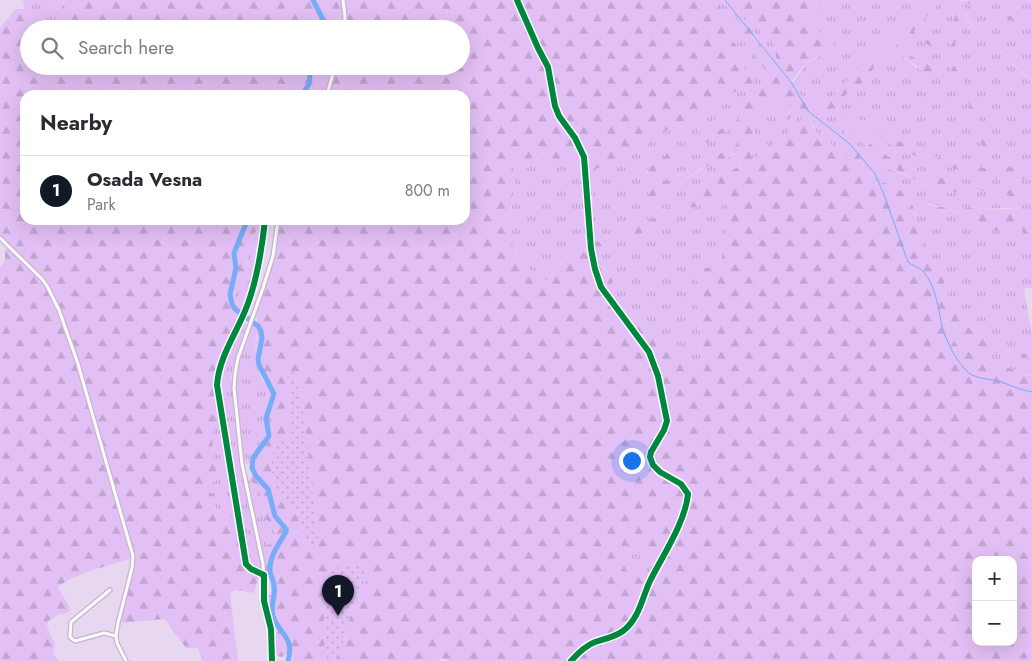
<!DOCTYPE html>
<html lang="en">
<head>
<meta charset="utf-8">
<style>
	:root { --surface:#fff; --page:#f2f2f3; --text:#2b2b33; --muted:#7c7c81; --line:#e1e1e2; --accent:#111827 }
	body { margin:0; font-family:Jost,sans-serif; background:var(--page); color:var(--text) }
	.controls { position:absolute; right:15px; bottom:15px; display:grid; overflow:hidden; border-radius:10px; box-shadow:0 5px 20px #0002 }
	.controls button { width:45px; height:45px; display:grid; place-items:center; padding:0; border:0; border-bottom:1px solid var(--line); background:var(--surface); color:var(--text); font:25px sans-serif }
	.you { position:absolute; left:631px; top:460px; width:18px; height:18px; margin:-12px; border:4px solid #fff; border-radius:50%; background:#1a73e8; box-shadow:0 0 0 8px #1a73e833 }
	.badge { display:grid; place-items:center; width:32px; height:32px; border-radius:50%; background:var(--accent); color:#fff; font-size:16px; font-weight:700 }
	.pin { position:absolute; translate:-50% -41px; filter:drop-shadow(0 1px 2px #0008) }
	.pin::after { content:''; position:absolute; top:26px; width:18px; height:15px; background:inherit; clip-path:polygon(0 0,100% 0,50% 100%) }
	.list { margin:0; padding:0; list-style:none }
	h2 { display:flex; justify-content:space-between; align-items:center; height:65px; margin:0; padding:0 20px; font-size:21px }
	h2 small { font-size:16px; font-weight:400; color:var(--muted) }
	.list li { display:grid; grid-template-columns:32px 1fr auto; gap:15px; align-items:center; box-sizing:border-box; height:70px; padding:0 20px; border-top:1px solid var(--line) }
	.list b { display:block; font-size:19px; white-space:nowrap }
	.list p { margin:0; font-size:16px; white-space:nowrap; color:var(--muted) }
	.list em { font-size:16px; font-style:normal; color:var(--muted) }
	.icon { flex:none; width:28px; height:28px; fill:none; stroke:currentColor; stroke-width:2; stroke-linecap:round; stroke-linejoin:round }
	.map { position:relative; flex:none; width:1032px; height:661px; overflow:hidden }
	.search { position:absolute; background:var(--surface); box-shadow:0 5px 20px #0002; left:20px; top:20px; width:450px; height:55px; display:flex; align-items:center; gap:12px; box-sizing:border-box; padding:0 18px; border-radius:28px; color:var(--muted); font-size:19px }
	.panel { position:absolute; background:var(--surface); box-shadow:0 5px 20px #0002; left:20px; top:90px; width:450px; height:135px; border-radius:15px }
	.map>svg:first-child { display:block }
	.grass { fill:url(#grass-tufts) }
	.forest { fill:url(#forest-firs); fill-rule:evenodd }
	.park { fill:url(#park-dots) }
	.lines { fill:none; stroke-linecap:round; stroke-linejoin:round }
	.stream { stroke:#76acf9; stroke-width:1 }
	.river { stroke:#76acf9; stroke-width:5 }
	.minor-casing { stroke:#c4b7cb; stroke-width:5.5 }
	.minor { stroke:#fcf9fd; stroke-width:3 }
	.cycleway-casing { stroke:#fdf9fe; stroke-width:9 }
	.cycleway { stroke:#00873e; stroke-width:6 }
</style>
</head>
<body>
<div class="map">
<svg width="1032" height="661" viewBox="0 0 1032 661">
	<defs>
		<pattern id="grass-tufts" width="24" height="20" patternUnits="userSpaceOnUse" patternTransform="scale(1.25)"><rect width="24" height="20" fill="#e2bff4"/><path d="M3 7l-1-3M5 7V3M7 7l1-3M15 17l-1-3M17 17v-4M19 17l1-3" fill="none" stroke="#c2a4d1"/></pattern>
		<pattern id="forest-firs" width="22" height="20" patternUnits="userSpaceOnUse" patternTransform="scale(1.25)"><rect width="22" height="20" fill="#e2bff4"/><path d="M5 1l3.5 6h-7zM16 11l3.5 6h-7z" fill="#c2a4d1"/></pattern>
		<pattern id="park-dots" width="8" height="8" patternUnits="userSpaceOnUse" patternTransform="scale(1.25)"><rect width="8" height="8" fill="#e2bff4"/><path d="M2 2h.1M6 6h.1" fill="none" stroke="#c2a4d1" stroke-width="1.8" stroke-linecap="round"/></pattern>
	</defs>
	<rect width="100%" height="100%" fill="#e8d7f1"/>
	<!-- grass -->
	<g class="grass">
		<path d="M23 0H63L68 29H29Z"/>
		<path d="M718 0H722L738 20 740 29 747 41 745 45 740 49 735 44Z"/>
		<path d="M727 0H737L753 20 773 39 777 63H774L750 27Z"/>
		<path d="M826 0H936L903 29 876 49 834 95 816 105 790 89 786 84 794 81 806 64 825 53 835 43 817 31 806 21Z"/>
		<path d="M941 0H957L958 2 949 48 950 67 954 77 965 92 990 166 989 169 928 155 882 133 843 109 838 105C842 94 854 90 862 83 871 75 876 62 884 53 901 47 910 68 925 71 930 72 937 70 942 69L918 61 895 43 909 34 922 40 926 44 914 31Z"/>
		<path d="M969 0H1032V24Z"/>
		<path d="M961 3 972 4 1032 27V82L973 24Z"/>
		<path d="M960 9 971 25 1032 83V169L995 166 966 86 954 65 955 45Z"/>
		<path d="M748 48 755 52 758 61 746 73 738 52 740 50 743 51Z"/>
		<path d="M761 65 766 71V82L762 87 754 89C751 78 751 72 761 65Z"/>
		<path d="M744 86C749 92 746 99 742 105L735 107 697 131 738 108H742V111L740 119 732 122 682 153 677 154 671 150 666 156 646 171 645 180 649 183 652 190 648 195 639 201 640 202 669 190 701 170 706 165H716L736 153 740 165 728 173 718 176 684 201 664 210 654 218 626 229 597 242C588 231 594 211 592 196L589 195V170L592 171 640 149 656 136 711 107Z"/>
		<path d="M778 100 783 112 790 118 789 101H792L799 110 802 119 787 134 755 158 751 156 750 153 755 132 754 113H761L772 101Z"/>
		<path d="M832 108 945 165C967 172 1010 185 1032 178V187H1021L1013 190 995 189 960 184 941 178H935L914 170 886 155 835 121 845 130V140L850 141 853 148 849 158C836 148 813 137 811 119L819 125 813 119V115H823Z"/>
		<path d="M739 124H741C744 131 746 138 740 143L673 178 665 181 659 180C651 167 666 163 677 159L676 156 702 145Z"/>
		<path d="M858 141 864 143 866 148 891 169 922 183 936 193 984 191 1016 197 1023 202H1032V210C1022 210 1011 208 1001 208 972 208 943 211 916 199L915 200C934 211 950 212 972 212 985 236 993 230 1017 230L1018 226H1021C1023 234 1029 240 1032 247 1032 254 1032 279 1032 288H1025L1024 292 1032 332V352L1027 354 1016 353 1007 350 974 333 964 322 950 301 942 275 918 232 915 212 909 195 886 183 870 179 865 169 855 145Z"/>
		<path d="M543 158 572 160 578 164 586 246 584 251 568 256 545 282 529 269 514 249 512 243 509 224 514 188 513 163 519 159Z"/>
		<path d="M709 200 725 203 728 207 729 215 721 263 717 267 705 268 697 274C692 307 705 338 702 372L685 366 627 313 610 288 607 271C599 266 596 259 597 250L618 236 626 233 637 235 659 226 685 208 695 207Z"/>
		<path d="M257 220H264C262 250 255 283 243 311L237 302 240 286 246 283C246 276 247 270 247 263 247 257 245 252 247 246 251 235 258 236 257 220Z"/>
		<path d="M252 321 257 322C256 339 253 361 261 378 264 384 271 388 276 391L275 400H272L265 413 267 433 251 463 246 464 244 460 235 381 240 357Z"/>
		<path d="M946 321 952 322 958 330 1005 355 1032 358V376L1022 374 1018 370 1005 367 959 347 951 338Z"/>
		<path d="M244 324H246L231 376 239 460 262 570 251 568 246 561 220 400 219 374 229 346 240 326Z"/>
		<path d="M221 421 236 508 233 518C216 517 208 498 206 484L216 480 222 472C220 468 216 467 214 463 211 455 213 431 214 422Z"/>
		<path d="M247 478 261 492 264 517 277 534 269 545H265L261 542Z"/>
		<path d="M616 544 638 553 644 552 659 557 647 581H645L636 573 627 571 616 551Z"/>
	</g>
	<!-- forest -->
	<g class="forest">
		<path d="M63 0H342L344 16 343 29H68Z"/>
		<path d="M345 0H516L547 67 558 116 574 139 582 157 590 249 593 269 600 288 647 353 656 376 665 421 663 429 650 451 649 458 652 466 680 485 687 494 683 512 647 583 637 611 630 623 621 631 592 642 580 649 569 661H450L442 658 438 661H335L345 638 353 604 366 583 327 581 324 627 325 650 321 661H293L291 651 282 657 274 655 272 628 265 595H271V584L275 582 270 575H266L261 542 265 545H269L277 533 264 517 261 492 255 487 254 484 250 480 252 475 251 463 267 433 265 422 277 396 276 391C245 367 261 345 256 313L274 256 279 220H465V95H329L337 66H461V29H345L347 16ZM543 158 572 160 578 164 586 246 584 251 569 256 545 282 529 269 514 249 512 243 509 224 514 188 513 163 519 159ZM288 370 300 383 318 538 309 549 293 505 274 488 271 459 277 439 290 440V409ZM617 544 638 553 644 552 659 557 647 581H645L636 573 627 571 616 551Z"/>
		<path d="M519 0H718L735 44 740 49 745 45 747 40 740 30 738 20 722 0H727L750 27 759 43 775 63 777 62 773 39 753 20 737 0H826L806 21C815 29 826 35 835 43 828 54 815 56 806 64 797 71 799 76 787 84 791 90 808 99 816 105L834 95 876 49 903 29 936 0H941L914 31 916 34 943 47 941 50C929 47 920 39 909 34L895 43 918 61 942 69 944 72 942 75C920 79 904 46 884 53 876 62 871 75 862 83 854 90 842 94 839 105L843 109 882 133 928 155 988 169 990 166 965 92 954 77 950 67 949 48 958 2 957 0 961 1 969 0 1032 24V27L1025 26 972 4 961 3 973 24 1032 83 977 31 960 9 955 45 954 65 966 86 995 166 1032 169V178C1003 187 919 160 891 145 871 134 854 118 832 108L823 115H813V119L819 126 811 120 812 126 815 131 849 157 853 148 850 141 845 140V130L835 121 836 120 886 155 914 170 935 178H941L960 184 995 189 1013 190 1021 187H1032V202H1023L1016 197 984 191 936 193 922 183 896 170 887 169 875 161 870 157 864 143 858 141 855 145 865 169 870 179 886 183 909 195 915 212 918 232 942 275 950 301 964 322 974 333 1007 350 1016 353 1027 354 1032 352V358C1000 357 971 348 952 322L946 321 951 338 959 347 1005 367 1018 370 1027 376H1032V661H573C579 654 585 648 594 644 604 640 617 639 625 631 639 619 643 601 650 585 663 555 686 526 689 494 681 476 656 474 652 458 650 447 668 434 668 421 668 411 662 386 659 376 648 335 608 309 596 269 588 242 589 210 587 182 586 174 587 164 585 156 580 139 566 128 560 113 553 98 554 81 549 65 547 58 542 52 538 45 531 31 525 15 519 0ZM748 48 755 52 758 61 755 64 749 65 748 71 746 73 738 52 740 50 743 51ZM761 65 766 71V82L762 87 754 89C751 78 751 72 761 65ZM744 86C749 92 745 99 742 105L735 107 697 131 698 133 738 108H741L742 111 740 119 732 122 699 143 683 148 682 153 677 154 670 150C665 161 643 166 645 180L649 183 652 190 648 195 639 201 640 202 669 190 705 166 716 165 735 153 738 158 740 165 728 173 718 176 684 201 664 210 654 218 626 229 597 242C591 235 591 226 593 218 595 211 593 202 591 196L589 195V170L592 171 640 149 656 136 711 107ZM772 101H777L788 120 790 118 789 102 792 101 799 110 802 119 787 134 755 158 751 156 750 153 755 132 754 113 766 112 771 108ZM739 124H741C744 131 746 138 740 143L673 178 665 181 659 180C650 167 667 163 677 159L676 156 717 138ZM709 200 725 203 728 207 729 215 721 263 717 267 705 268 697 274C692 307 705 338 702 371L685 366 627 313 611 288 613 281 596 258 597 250 618 236 626 233 637 235 659 226 685 208 695 207ZM976 560H1013V642H976Z"/>
		<path d="M16 9H25L29 29V66H334L326 95H25V220H257C258 236 251 235 247 246 246 251 246 278 247 282L240 286 237 302 243 311C238 332 223 352 219 374 217 389 221 406 224 421L214 422C213 430 211 456 215 463 216 467 220 467 222 472L219 477 206 484 208 492 215 494 214 508 223 515 230 518 239 515 246 561 251 568 260 570 254 593 236 590 230 593 238 661H203L198 648H186L165 619 122 623 121 619 134 569 135 556 80 364 61 310 49 285 44 277 0 235V28Z"/>
		<path d="M916 198 930 205 940 207 1032 210V248L1020 226H1018L1017 230C992 230 986 236 972 212 949 211 935 212 915 200Z"/>
		<path d="M7 248 40 280 46 287 56 311 76 365 130 556 129 559C106 567 77 572 58 587 61 595 68 601 70 610L67 613 58 615 48 621 47 627 55 644 53 653 58 661H0V267L5 261V250Z"/>
	</g>
	<!-- park -->
	<g class="park">
		<path d="M288 370 292 371 300 383 318 538 309 549 293 505 274 488 271 459 277 438 290 440V409Z"/>
		<path d="M353 564 361 567 366 573V583L353 604 345 638 336 659 335 661H321C327 645 323 642 324 626 324 608 325 586 331 570L344 565Z"/>
	</g>
	<g class="lines">
		<!-- stream -->
		<path class="stream" d="M725 0 791 82 808 111 850 144 875 174 883 192 908 262C912 266 920 267 924 272 935 285 939 310 942 326 945 339 958 365 969 373 977 379 989 379 999 381 1010 385 1020 390 1032 392"/>
		<!-- river -->
		<g class="river">
			<path d="M313 0 328 29"/>
			<path d="M302 95 309 84 311 66"/>
			<path d="M246 220 245 226 234 253 236 268 230 294 232 304 235 309 258 326 261 331 262 338 258 359 259 365 274 394 266 418 269 436 253 458 252 468 256 476 268 489 275 516 286 529V532C279 544 269 556 270 571 270 576 274 580 274 586 276 596 270 605 273 616 279 635 295 636 288 661"/>
		</g>
		<defs>
			<g id="minor">
				<path d="M343 0 345 16 344 29"/>
				<path d="M517 0 538 48 548 67 555 106 559 116 575 138 584 157 591 249 595 269 601 287 649 352 658 376 667 421 664 430 651 452 650 457 653 465 660 472 681 484 688 494C685 523 663 555 650 581 642 598 639 619 623 631 615 637 604 639 595 642 585 646 578 653 571 661"/>
				<path d="M327 95 335 66"/>
				<path d="M0 238 42 279 47 286 59 310 78 364 133 556 132 568 118 623 116 636 117 643 126 661"/>
				<path d="M110 590 71 622 70 637 75 641 104 633 116 636"/>
				<path d="M272 661 271 629 264 601 263 564 242 464 234 388 235 374 238 358 263 288 273 256 278 220"/>
			</g>
		</defs>
		<!-- minor casing -->
		<use href="#minor" class="minor-casing"/>
		<!-- minor -->
		<use href="#minor" class="minor"/>
		<defs>
			<g id="cycleway">
				<path d="M517 0 538 48 548 67 555 106 559 116 575 138 584 157 591 249 595 269 601 287 649 352 658 376 667 421 664 430 651 452 650 457 653 465 660 472 681 484 688 494C685 523 663 555 650 581 642 598 639 619 623 631 615 637 604 639 595 642 585 646 578 653 571 661"/>
				<path d="M265 220C262 248 257 280 247 306 237 333 219 356 217 385L246 564 251 569 264 575V601L271 629 272 661"/>
			</g>
		</defs>
		<!-- cycleway casing -->
		<use href="#cycleway" class="cycleway-casing"/>
		<!-- cycleway -->
		<use href="#cycleway" class="cycleway"/>
	</g>
</svg>
<div class="controls">
<button>+</button>
<button>−</button>
</div>
<div class="you"></div>
<div class="pin badge" style="left:338px;top:616px">1</div>
<div class="search"><svg class="icon" aria-label="search" viewBox="0 0 24 24"><circle cx="10" cy="10" r="6"/><path d="M15 15l6 6"/></svg>Search here</div>
<section class="panel">
<h2>Nearby<small></small></h2>
<ul class="list">
<li><span class="badge">1</span><div><b>Osada Vesna</b><p>Park</p></div><em>800 m</em></li>
</ul>
</section>
</div>
</body>
</html>
